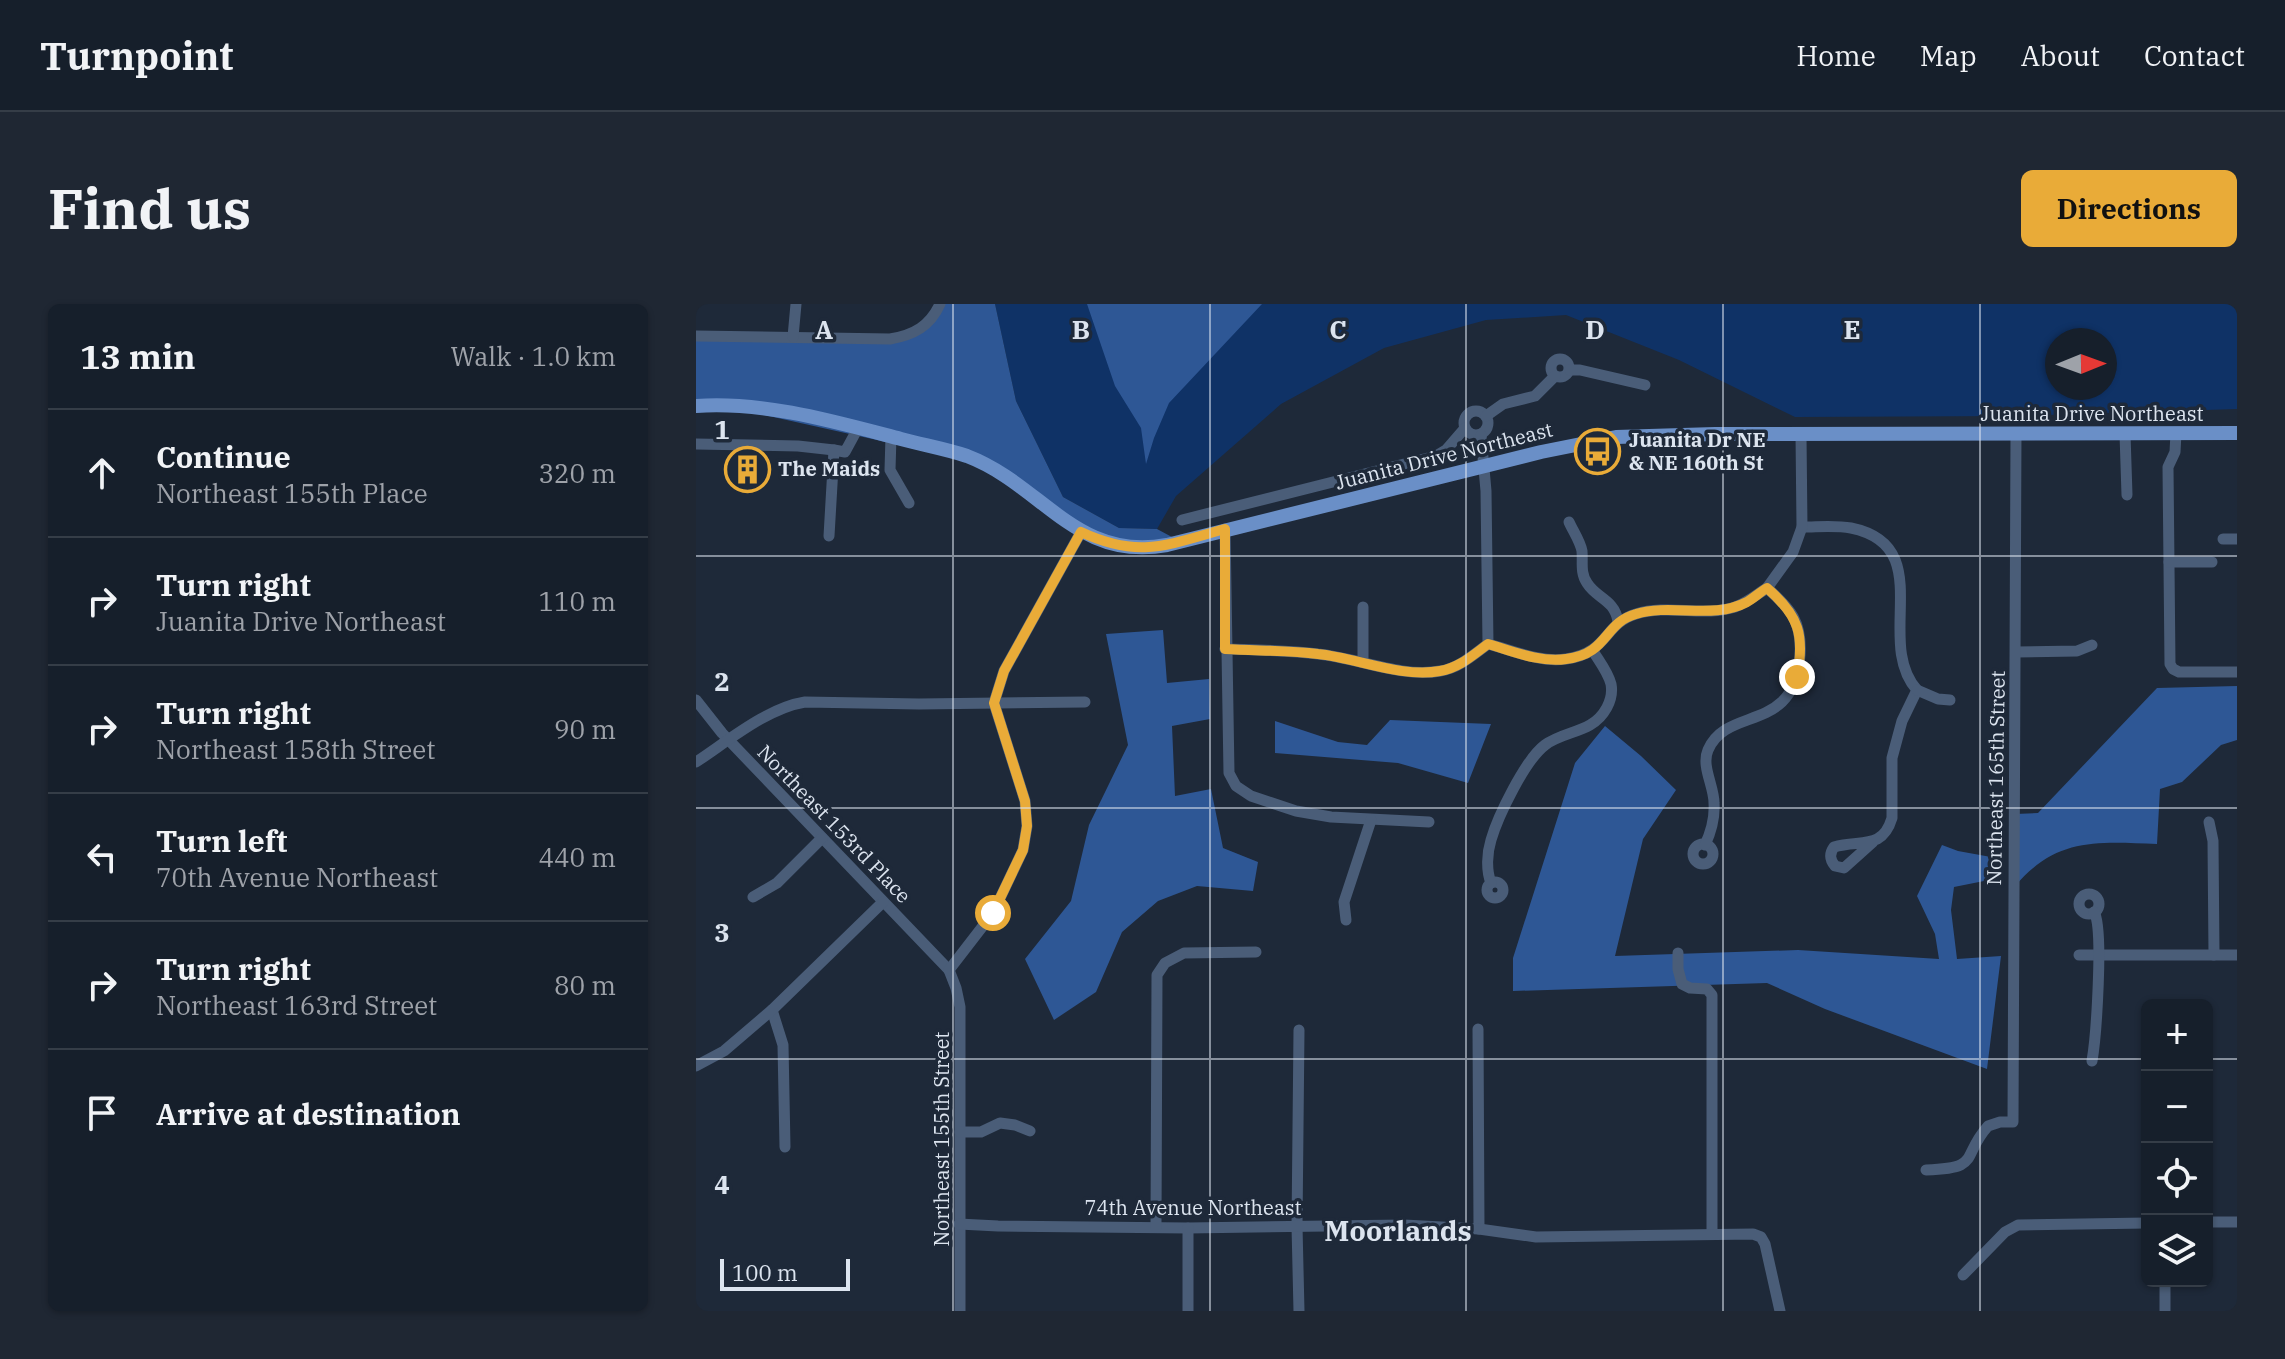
<!DOCTYPE html>
<html lang="en">
<head>
<meta charset="utf-8">
<style>
	:root { --surface:#161f2b; --page:#1f2733; --text:#f1f3f6; --muted:#9ea2a9; --line:#353d47; --accent:#e9ab38 }
	body { margin:0; font-family:"IBM Plex Serif",serif; background:var(--page); color:var(--text) }
	.controls { position:absolute; right:24px; bottom:24px; display:grid; overflow:hidden; border-radius:12px; box-shadow:0 2px 6px #0004 }
	.controls button { width:72px; height:72px; display:grid; place-items:center; padding:0; border:0; border-bottom:2px solid var(--line); background:var(--surface); color:var(--text); font:40px sans-serif }
	.compass { position:absolute; left:1349px; top:24px; width:72px; height:72px; border-radius:50%; background:var(--surface); box-shadow:0 2px 6px #0004; rotate:89deg }
	.scale { position:absolute; left:24px; bottom:20px; width:130px; box-sizing:border-box; padding-left:8px; border:4px solid #dce4ef; border-top:0; font-size:22px; line-height:28px; white-space:nowrap; color:#dce4ef; -webkit-text-stroke:6px #1e2939; paint-order:stroke }
	.stop { position:absolute; width:24px; height:24px; margin:-18px; border:6px solid #e9ab38; border-radius:50%; background:#fff }
	.stop.end { background:#e9ab38; border-color:#fff; box-shadow:0 2px 8px #0008 }
	.list { margin:0; padding:0; list-style:none }
	h2 { display:flex; justify-content:space-between; align-items:center; height:104px; margin:0; padding:0 32px; font-size:34px }
	h2 small { font-size:26px; font-weight:400; color:var(--muted) }
	.list li { display:grid; grid-template-columns:52px 1fr auto; gap:24px; align-items:center; box-sizing:border-box; height:128px; padding:0 32px; border-top:2px solid var(--line) }
	.list b { display:block; font-size:30px; white-space:nowrap }
	.list p { margin:0; font-size:26px; white-space:nowrap; color:var(--muted) }
	.list em { font-size:26px; font-style:normal; color:var(--muted) }
	.icon { flex:none; width:44px; height:44px; fill:none; stroke:currentColor; stroke-width:2; stroke-linecap:round; stroke-linejoin:round }
	.map { position:relative; flex:none; width:1541px; height:1007px; overflow:hidden; border-radius:12px }
	header { display:flex; align-items:center; gap:48px; box-sizing:border-box; height:112px; padding:0 40px; background:var(--surface); border-bottom:2px solid var(--line) }
	header strong { font-size:38px }
	nav { display:flex; gap:44px; margin-inline-start:auto; font-size:28px }
	.intro { display:flex; align-items:center; justify-content:space-between; box-sizing:border-box; height:192px; padding:0 48px }
	h1 { margin:0; font-size:56px }
	.button { padding:20px 36px; border-radius:12px; background:var(--accent); color:#111; font-size:28px; font-weight:700 }
	main { display:flex; gap:48px; padding:0 48px }
	aside { flex:1; background:var(--surface); border-radius:12px; box-shadow:0 2px 6px #0004 }
	.map>svg:first-child { display:block }
	.green { fill:#0f3266; fill-rule:evenodd }
	.forest { fill:#2e5795 }
	.lines { fill:none; stroke-linecap:round; stroke-linejoin:round }
	.minor { stroke:#4a5d78; stroke-width:11 }
	.major { stroke:#6a8fc7; stroke-width:14 }
	.route { stroke:#e9ab38; stroke-width:10 }
	.grid { fill:none; stroke:#dce4ef; stroke-width:2; stroke-opacity:0.55 }
	.labels { text-anchor:middle; stroke-width:7; stroke-linejoin:round; paint-order:stroke }
	.street-label { font-size:20px; fill:#dce4ef; stroke:#1e2939 }
	.poi-label { font-size:20px; font-weight:bold; fill:#dce4ef; stroke:#1e2939; text-anchor:start }
	.district-label { font-size:28px; font-weight:bold; fill:#dce4ef; stroke:#1e2939 }
	.grid-label { font-size:26px; text-anchor:middle; font-weight:bold; fill:#dce4ef; stroke:#1e2939; stroke-width:7; stroke-linejoin:round; paint-order:stroke }
</style>
</head>
<body>
<header>
<strong>Turnpoint</strong>
<nav><a>Home</a><a>Map</a><a>About</a><a>Contact</a></nav>
</header>
<div class="intro"><h1>Find us</h1><a class="button">Directions</a></div>
<main>
<aside>
<h2>13 min<small>Walk · 1.0 km</small></h2>
<ul class="list">
<li><svg class="icon" aria-label="ahead" viewBox="0 0 24 24"><path d="M12 20V5M6 11l6-6 6 6"/></svg><div><b>Continue</b><p>Northeast 155th Place</p></div><em>320 m</em></li>
<li><svg class="icon" aria-label="right" viewBox="0 0 24 24"><path d="M7 20v-9h11M14 6l5 5-5 5"/></svg><div><b>Turn right</b><p>Juanita Drive Northeast</p></div><em>110 m</em></li>
<li><svg class="icon" aria-label="right" viewBox="0 0 24 24"><path d="M7 20v-9h11M14 6l5 5-5 5"/></svg><div><b>Turn right</b><p>Northeast 158th Street</p></div><em>90 m</em></li>
<li><svg class="icon" aria-label="left" viewBox="0 0 24 24"><path d="M17 20v-9H6M10 6l-5 5 5 5"/></svg><div><b>Turn left</b><p>70th Avenue Northeast</p></div><em>440 m</em></li>
<li><svg class="icon" aria-label="right" viewBox="0 0 24 24"><path d="M7 20v-9h11M14 6l5 5-5 5"/></svg><div><b>Turn right</b><p>Northeast 163rd Street</p></div><em>80 m</em></li>
<li><svg class="icon" aria-label="arrive" viewBox="0 0 24 24"><path d="M6 21V4h12l-3 4 3 4H6"/></svg><div><b>Arrive at destination</b></div></li>
</ul>
</aside>
<div class="map">
<svg width="1541" height="1007" viewBox="0 0 1541 1007">
	<rect width="100%" height="100%" fill="#1e2939"/>
	<!-- green -->
	<path class="green" d="M299 0H1541V105L1319 112 1099 113 983 56 870 11 790 16 688 44 585 100 480 192 461 225 423 224 367 193 320 97ZM1361 36H1409V84H1361Z"/>
	<!-- forest -->
	<g class="forest">
		<path d="M244 0H299L320 97 367 193 423 224 461 225 489 240 419 246 271 156 50 107H0V32H211Z"/>
		<path d="M391 0H566L473 99 458 134 450 160 445 124 419 82Z"/>
		<path d="M467 326 471 379 513 375 514 415 476 422 479 492 515 485 527 544 562 558 557 587 501 582 462 597 426 628 400 688 358 716 329 655 375 597 393 521 432 441 410 330Z"/>
		<path d="M1541 382V436L1525 441 1486 478 1464 485 1461 540C1401 538 1361 533 1319 582V510L1342 509 1461 384Z"/>
		<path d="M694 416 795 420 772 479 702 459 579 449V417L642 438 671 441Z"/>
		<path d="M909 422 945 452 980 486 947 535 919 652 1102 646 1243 655 1239 630 1221 592 1246 541 1262 547 1306 555 1303 574 1258 583 1255 606 1261 655 1305 652 1291 765 1129 705 1071 679 817 687V654L879 459Z"/>
	</g>
	<g class="lines">
		<!-- minor -->
		<g class="minor">
			<path d="M0 32 194 35C218 31 234 22 244 0"/>
			<path d="M97 33 100 0"/>
			<circle cx="864" cy="64" r="9"/>
			<path d="M874 66H884L949 81"/>
			<circle cx="780" cy="119" r="12"/>
			<path d="M790 112 807 100 839 92 859 72"/>
			<path d="M1480 129 1479 148 1472 163 1474 360 1477 365 1483 368H1541"/>
			<path d="M1429 130 1431 191"/>
			<path d="M785 131 790 187 792 340"/>
			<path d="M195 132 194 166 213 199"/>
			<path d="M0 140 102 142 138 146"/>
			<path d="M486 216 740 152 750 146 769 124"/>
			<path d="M873 218C877 227 884 237 886 247 887 258 884 269 891 279 901 295 918 295 922 317"/>
			<path d="M1106 223C1122 223 1139 221 1155 224 1243 242 1177 337 1221 386L1206 417 1196 454V514C1186 547 1164 535 1138 543 1133 550 1134 556 1139 562L1148 564 1177 538"/>
			<path d="M529 225 533 469 540 482 555 492 600 507 635 513 733 518"/>
			<path d="M133 232 138 146 149 148 162 124"/>
			<path d="M1527 235H1541"/>
			<path d="M1473 258H1516"/>
			<path d="M529 345C560 346 591 346 622 350 661 354 706 374 744 367 763 364 777 351 792 340 816 346 844 359 870 355 913 349 907 320 940 310 972 300 1008 313 1039 303 1051 299 1060 291 1071 284"/>
			<path d="M1320 348 1381 347 1396 341"/>
			<path d="M667 357V303"/>
			<path d="M1221 386 1242 395 1254 396"/>
			<path d="M0 396 26 429 253 666 260 684 264 703V1007"/>
			<path d="M0 458C32 437 71 404 109 398L223 400 389 398"/>
			<path d="M1513 518 1517 537 1518 651"/>
			<circle cx="1007" cy="550" r="10"/>
			<path d="M1009 541C1015 528 1019 514 1018 499 1018 482 1005 462 1012 446 1031 401 1099 431 1104 351 1106 318 1095 305 1071 284L1097 248 1106 223 1105 131"/>
			<circle cx="799" cy="586" r="8"/>
			<path d="M795 579C790 566 791 549 795 536 802 512 829 456 849 441 862 431 880 429 894 421 908 413 918 396 915 380 912 368 903 357 897 347"/>
			<circle cx="1393" cy="600" r="10"/>
			<path d="M57 593 81 579 126 534"/>
			<path d="M650 616 648 598 675 516"/>
			<path d="M982 649V665L986 680 994 684 1011 685 1016 691V929"/>
			<path d="M1383 651H1541"/>
			<path d="M253 666 297 609 327 546 331 522 329 497 298 399 308 367 385 228"/>
			<path d="M76 706 87 741 89 843"/>
			<path d="M782 725 783 925"/>
			<path d="M603 726 601 922 603 1007"/>
			<path d="M1396 757C1400 734 1408 624 1398 608"/>
			<path d="M0 762 28 747 76 706 187 598"/>
			<path d="M264 828H285L304 819 319 821 334 827"/>
			<path d="M1230 866C1286 864 1264 854 1292 822L1304 818H1317L1320 130"/>
			<path d="M1511 918H1541"/>
			<path d="M263 920 302 922 492 924 708 921 783 925 840 933 1057 930 1065 933 1069 940 1084 1007"/>
			<path d="M460 923 461 671 469 659 488 649 560 648"/>
			<path d="M492 924V1007"/>
			<path d="M1267 971 1309 928 1322 921 1451 919"/>
			<path d="M1469 977V1007"/>
		</g>
		<!-- major -->
		<path class="major" d="M0 102C68 97 140 118 205 135 227 141 250 145 271 152 347 181 380 258 471 241L845 148 920 133 1019 130 1541 129"/>
	</g>
	<g class="lines">
		<!-- route -->
		<path class="route" d="M297 609 327 546 331 522 329 497 298 399 308 367 385 228C443 255 471 241 529 225V345C560 347 591 346 622 350 661 354 704 374 744 367 763 364 777 351 792 340 816 347 844 359 870 355 913 350 907 319 940 310 976 299 1017 316 1051 298 1058 294 1064 288 1071 284 1103 312 1109 331 1101 373"/>
	</g>
	<!-- grid -->
	<path class="grid" d="M257 0V1007M514 0V1007M770 0V1007M1027 0V1007M1284 0V1007M0 252H1541M0 504H1541M0 755H1451M1511 755H1541"/>
	<!-- icons -->
	<defs>
		<symbol id="bus-ring" viewBox="-11 -11 22 22"><circle r="9.5" fill="#1e2939" stroke="#e9ab38" stroke-width="1.5"/><path d="M-5-6H5V4H4V6H2V4H-2V6H-4V4H-5ZM-3.5-4V0h7V-4ZM-3.5 1.2v1.5H-2V1.2ZM2 1.2v1.5H3.5V1.2Z" fill="#e9ab38"/></symbol>
		<symbol id="building-ring" viewBox="-11 -11 22 22"><circle r="9.5" fill="#1e2939" stroke="#e9ab38" stroke-width="1.5"/><path d="M-4-6H4V6H1V3H-1V6H-4ZM-2.5-4.3h1.7v1.8h-1.7ZM.8-4.3h1.7v1.8H.8ZM-2.5-1h1.7V.8h-1.7ZM.8-1h1.7V.8H.8Z" fill="#e9ab38"/></symbol>
	</defs>
	<g fill-rule="evenodd">
		<use href="#bus-ring" x="876" y="122" width="51" height="51"/>
		<use href="#building-ring" x="26" y="140" width="51" height="51"/>
	</g>
	<g class="labels">
		<!-- street labels -->
		<g class="street-label">
			<text x="1396" y="117">Juanita Drive Northeast</text>
			<text transform="translate(748 152) rotate(-14)" y="7">Juanita Drive Northeast</text>
			<text transform="translate(1300 474) rotate(-89)" y="7">Northeast 165th Street</text>
			<text transform="translate(138 520) rotate(46)" y="7">Northeast 153rd Place</text>
			<text transform="translate(246 835) rotate(-90)" y="7">Northeast 155th Street</text>
			<text x="497" y="911">74th Avenue Northeast</text>
		</g>
		<!-- poi labels -->
		<g class="poi-label">
			<text x="933" y="143">Juanita Dr NE<tspan x="933" dy="23">&amp; NE 160th St</tspan></text>
			<text x="82" y="172">The Maids</text>
		</g>
		<!-- district labels -->
		<g class="district-label">
			<text x="702" y="937">Moorlands</text>
		</g>
	</g>
	<g class="grid-label">
		<text x="128" y="35">A</text>
		<text x="385" y="35">B</text>
		<text x="642" y="35">C</text>
		<text x="899" y="35">D</text>
		<text x="1156" y="35">E</text>
		<text x="26" y="135">1</text>
		<text x="26" y="387">2</text>
		<text x="26" y="638">3</text>
		<text x="26" y="890">4</text>
	</g>
</svg>
<div class="controls">
<button>+</button>
<button>−</button>
<button><svg class="icon" aria-label="locate" viewBox="0 0 24 24"><circle cx="12" cy="12" r="6"/><path d="M12 2v4M12 18v4M2 12h4M18 12h4"/></svg></button>
<button><svg class="icon" aria-label="layers" viewBox="0 0 24 24"><path d="M12 4l9 5-9 5-9-5zM3 14l9 5 9-5"/></svg></button>
</div>
<svg class="compass" viewBox="-18 -18 36 36"><path d="M0-13l5 13h-10z" fill="#e53935"/><path d="M0 13l5-13h-10z" fill="#9ea2a9"/></svg>
<div class="scale">100 m</div>
<div class="stop" style="left:297px;top:609px"></div>
<div class="stop end" style="left:1101px;top:373px"></div>
</div>
</main>
</body>
</html>
